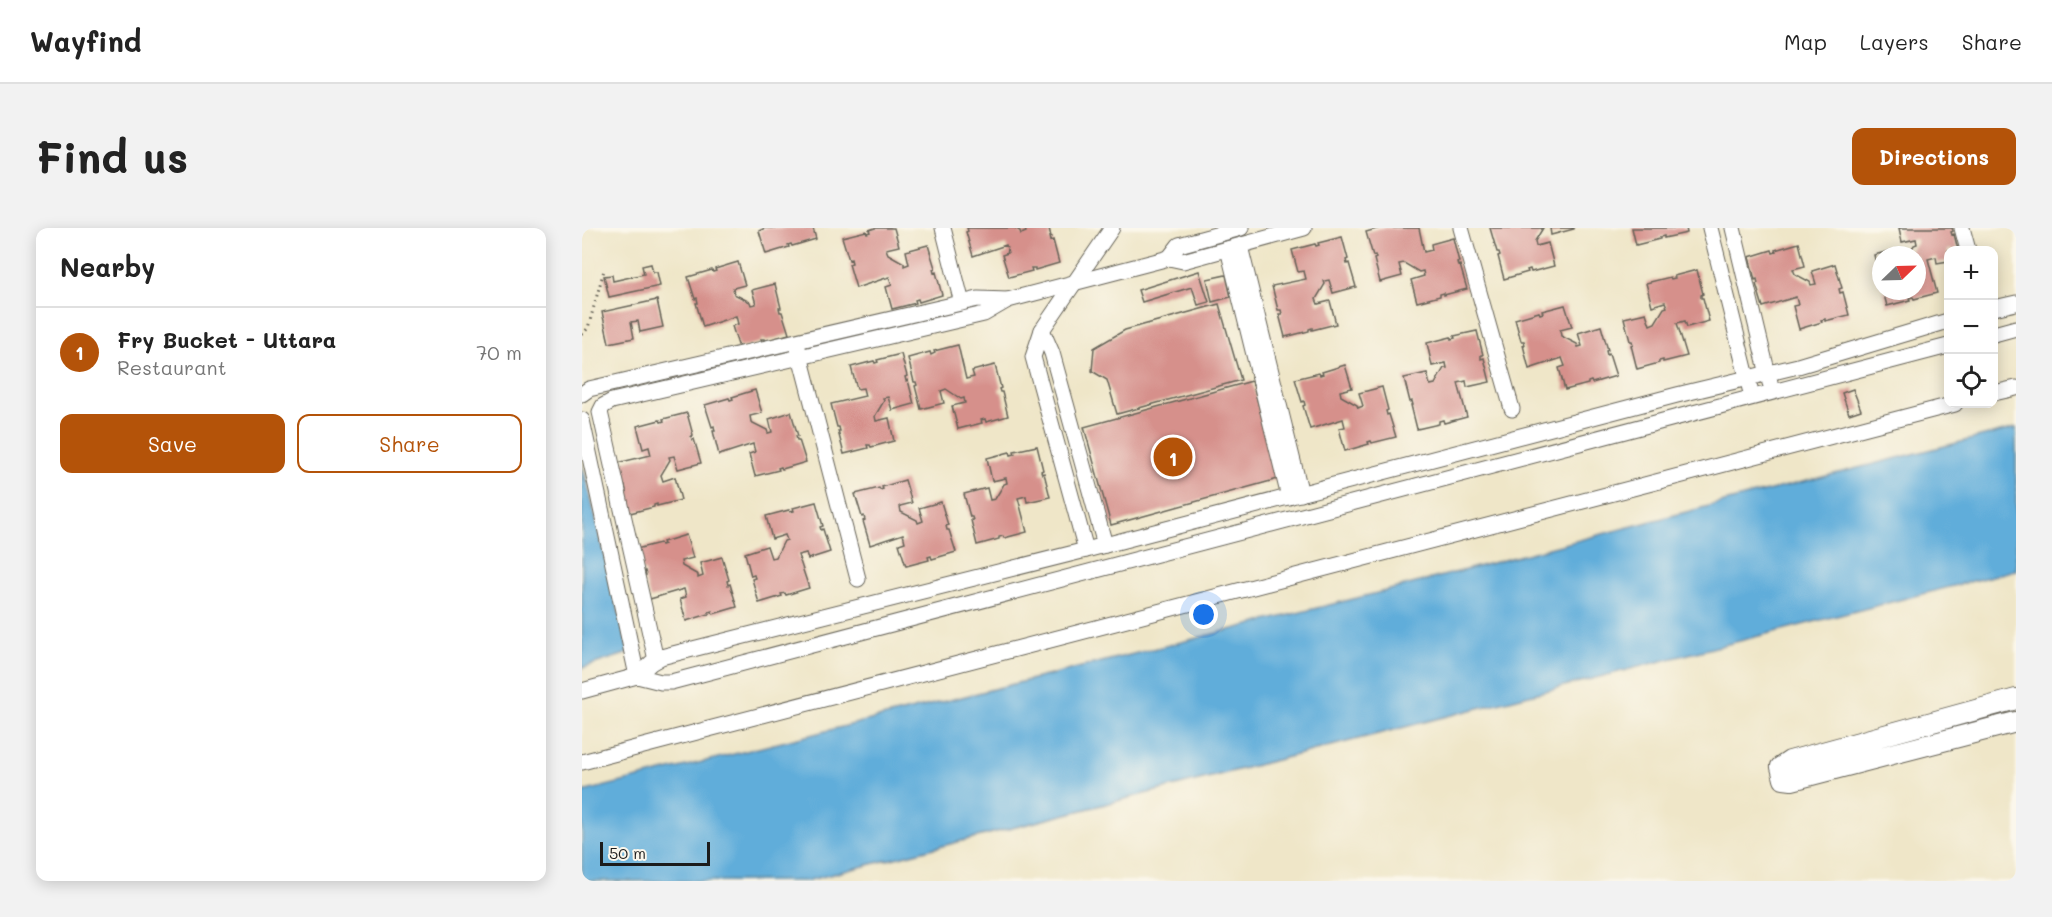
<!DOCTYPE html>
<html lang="en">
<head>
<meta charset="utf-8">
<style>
	:root { --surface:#fff; --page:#f2f2f2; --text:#222; --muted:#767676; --line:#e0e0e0; --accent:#b45309 }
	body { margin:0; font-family:Mali,sans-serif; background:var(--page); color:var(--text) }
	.controls { position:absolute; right:18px; top:18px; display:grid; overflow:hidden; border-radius:12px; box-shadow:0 3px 15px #0003 }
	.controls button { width:54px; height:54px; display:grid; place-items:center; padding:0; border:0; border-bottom:2px solid var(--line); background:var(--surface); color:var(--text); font:30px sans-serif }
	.compass { position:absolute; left:1290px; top:18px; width:54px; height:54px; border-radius:50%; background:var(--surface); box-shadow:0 3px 15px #0003; rotate:67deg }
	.scale { position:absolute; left:18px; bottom:15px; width:110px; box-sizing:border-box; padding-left:6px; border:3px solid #1c1c1c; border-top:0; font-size:16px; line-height:21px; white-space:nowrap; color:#1c1c1c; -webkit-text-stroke:4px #fbf7ec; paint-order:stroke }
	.you { position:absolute; left:622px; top:387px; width:21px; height:21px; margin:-15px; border:4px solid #fff; border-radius:50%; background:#1a73e8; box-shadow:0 0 0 9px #1a73e833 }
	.badge { display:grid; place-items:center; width:39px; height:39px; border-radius:50%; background:var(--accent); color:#fff; font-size:20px; font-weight:700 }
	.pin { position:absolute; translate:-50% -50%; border:3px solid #fff; box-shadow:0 2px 6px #0006 }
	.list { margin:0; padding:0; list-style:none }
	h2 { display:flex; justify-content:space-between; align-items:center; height:78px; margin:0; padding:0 24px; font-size:26px }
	h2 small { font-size:20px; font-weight:400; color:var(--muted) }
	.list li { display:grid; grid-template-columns:39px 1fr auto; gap:18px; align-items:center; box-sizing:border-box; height:90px; padding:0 24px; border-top:2px solid var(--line) }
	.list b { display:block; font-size:22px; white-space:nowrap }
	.list p { margin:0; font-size:20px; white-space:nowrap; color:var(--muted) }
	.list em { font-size:20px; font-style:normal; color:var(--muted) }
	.actions { display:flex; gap:12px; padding:18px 24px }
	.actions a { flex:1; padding:14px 0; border:2px solid var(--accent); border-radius:12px; text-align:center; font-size:21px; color:var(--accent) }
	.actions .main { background:var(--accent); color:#fff }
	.icon { flex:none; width:33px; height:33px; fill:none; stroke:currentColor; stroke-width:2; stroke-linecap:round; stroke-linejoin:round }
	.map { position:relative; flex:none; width:1434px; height:653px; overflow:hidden; border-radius:12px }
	header { display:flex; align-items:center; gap:36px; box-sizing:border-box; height:84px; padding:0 30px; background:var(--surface); border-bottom:2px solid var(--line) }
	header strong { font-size:28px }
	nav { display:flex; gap:33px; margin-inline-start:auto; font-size:21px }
	.intro { display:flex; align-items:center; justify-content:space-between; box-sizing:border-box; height:144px; padding:0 36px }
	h1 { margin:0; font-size:42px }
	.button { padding:15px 27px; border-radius:12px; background:var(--accent); color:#fff; font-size:21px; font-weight:700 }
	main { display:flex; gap:36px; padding:0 36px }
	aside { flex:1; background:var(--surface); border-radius:12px; box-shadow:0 3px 15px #0003 }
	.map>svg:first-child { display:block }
	.water { fill:#61adda; stroke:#3e647b; stroke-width:1.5 }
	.building { fill:#d6908b }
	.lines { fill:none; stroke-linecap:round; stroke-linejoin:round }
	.street-casing { stroke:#666358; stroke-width:17 }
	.secondary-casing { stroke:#666358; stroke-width:22 }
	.path { stroke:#666358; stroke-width:3; stroke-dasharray:1.5 4.5; stroke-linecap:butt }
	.street { stroke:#fff; stroke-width:15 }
	.secondary { stroke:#fff; stroke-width:20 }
</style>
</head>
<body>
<header>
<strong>Wayfind</strong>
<nav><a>Map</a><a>Layers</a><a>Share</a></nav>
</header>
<div class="intro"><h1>Find us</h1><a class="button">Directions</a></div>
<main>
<aside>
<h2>Nearby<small></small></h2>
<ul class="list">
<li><span class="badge">1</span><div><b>Fry Bucket - Uttara</b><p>Restaurant</p></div><em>70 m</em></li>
</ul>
<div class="actions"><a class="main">Save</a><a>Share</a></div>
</aside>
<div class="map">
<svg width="1434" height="653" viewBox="0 0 1434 653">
	<rect width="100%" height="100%" fill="#fbf7ec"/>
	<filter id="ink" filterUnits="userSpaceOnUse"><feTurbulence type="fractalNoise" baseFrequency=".0167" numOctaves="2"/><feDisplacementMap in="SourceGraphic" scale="12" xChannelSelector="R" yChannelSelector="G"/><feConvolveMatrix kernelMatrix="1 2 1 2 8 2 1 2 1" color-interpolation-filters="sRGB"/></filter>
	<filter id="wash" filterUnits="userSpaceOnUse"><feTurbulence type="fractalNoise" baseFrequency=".008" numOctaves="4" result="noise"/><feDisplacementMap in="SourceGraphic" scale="24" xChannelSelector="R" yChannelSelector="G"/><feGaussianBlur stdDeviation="1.35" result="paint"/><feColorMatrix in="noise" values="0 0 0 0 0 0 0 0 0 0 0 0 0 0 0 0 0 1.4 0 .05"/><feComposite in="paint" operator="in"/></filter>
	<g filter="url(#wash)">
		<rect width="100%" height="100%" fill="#efe6c8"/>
		<!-- water -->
		<g class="water">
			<path d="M1434 200V342L224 653H0V564L811 361 1169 267Z"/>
			<path d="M0 235 47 425 0 440Z"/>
		</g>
		<g id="blocks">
			<!-- building -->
			<g class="building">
				<path d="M183 0H231L234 11 210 18 209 16 206 17 207 19 184 26 177 3Z"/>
				<path d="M293 0H312L317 18 304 21 306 26 322 35V38L327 36 324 23 346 17 353 40 351 41 352 45 354 44 360 67 337 74 336 71 333 72 334 75 310 81 304 59 310 57 307 49 274 60 267 36 270 35 269 31 267 32 260 9 284 3 285 5 288 4 287 2Z"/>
				<path d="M385 0H433L438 3 439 6 444 4 443 0H467L469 9H467L468 13 471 12 477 35 453 42V40H449L450 43 427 49 420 27 426 25 424 17 391 28 384 4 386 3Z"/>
				<path d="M798 0H837L842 24 850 22 849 16 871 10 877 34H875L876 38 878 37 885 61 862 67V65L858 66V68L835 74 829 52 842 48 841 43 837 44 822 35 817 36 820 48 798 54 792 31 794 30 793 27 791 28 784 4Z"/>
				<path d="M908 0H961L953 13 954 18 966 15 972 38 949 44 948 41 945 42 946 44 922 51 916 28 918 27 917 24H915Z"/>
				<path d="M968 0H992V1L969 7Z"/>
				<path d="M1050 0H1104L1105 5 1082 10V8L1078 9V11L1054 17Z"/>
				<path d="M1317 0H1370L1371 3 1369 4 1370 7 1372 6 1376 22H1366V33L1355 35 1354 29 1346 31 1355 65 1332 71 1331 69 1327 70 1328 72 1305 78 1301 63H1335V27H1326L1332 17 1335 16 1334 11 1320 14Z"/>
				<path d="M760 9 766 31 764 32 765 36 767 35 774 59 751 65 747 52 742 53 743 56 734 71 736 76 748 73 754 96 730 102V100L727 101V103L703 109 697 86H700L699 82H696L690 58 724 51 722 43 716 44 710 22 733 16 734 18 737 17 736 15Z"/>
				<path d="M1217 15 1223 38 1211 41 1213 46 1228 54 1229 57 1234 56 1230 43 1253 36 1260 60 1257 61 1258 65 1261 64 1267 87 1243 93V91L1239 92 1240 94 1217 101 1211 78 1216 77 1214 69 1181 79 1174 56 1176 55 1175 51 1173 52 1167 29 1190 22 1191 25 1194 24 1193 22Z"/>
				<path d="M1315 21 1316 27H1299L1298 51 1292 27Z"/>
				<path d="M156 34 163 57 151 60 152 66 168 74 169 77 174 76 170 62 193 56 199 80H197L198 84H200L207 106 183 113 182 111H179L180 114 157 120 150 98 156 96 154 88 121 99 114 75H116L115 70 113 71 106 49 130 42 131 44 134 43 133 41Z"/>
				<path d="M69 36 71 44H75L78 58 27 69 22 48 30 47 31 53 62 46 60 38Z"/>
				<path d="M1115 42 1121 66 1119 67V70H1121L1127 93 1105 99 1103 93 1095 95 1105 128 1081 134V132L1077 133V135L1055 141 1049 117 1051 116 1050 113H1048L1042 90 1064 85 1068 97 1073 95 1082 80 1085 79 1083 74 1070 78 1064 55 1088 49 1089 51 1093 50 1092 48Z"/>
				<path d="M617 43 627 74 616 77 610 59 560 74 556 62Z"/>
				<path d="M644 47 649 69 630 74 625 51Z"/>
				<path d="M75 72 81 99 58 104 56 93 49 94 52 110 27 115 20 84Z"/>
				<path d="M637 76 659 152 535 186 525 152 510 143 512 120 543 102Z"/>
				<path d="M983 77 990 99 978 102 979 108 995 116 996 119 1000 118 996 105 1019 98 1026 122 1024 123 1025 127 1027 126 1034 148 1010 155 1009 153 1006 154V156L983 162 977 140 983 138 980 130 947 141 941 117H943L942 113H939L933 91 957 84 958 86 961 85 960 83Z"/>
				<path d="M895 103 901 127H899V131L902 130 908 154 885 159 884 153 876 155 885 189 862 195 861 192 857 193V196L835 201 829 177H831L830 173 828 174 822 150 845 145 848 157 853 156 862 140H865L864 135 850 138 845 115 869 109V111L873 110 872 108Z"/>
				<path d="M376 117 384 151 392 149 390 143 413 137 419 160 417 161 418 164H420L426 188 404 194 403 191 399 192 400 195 376 201 370 178 383 175 382 170 379 171 364 161 359 163 362 175 339 181 333 158 335 157 334 154H332L326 130 348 124 349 127 353 125 352 123Z"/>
				<path d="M319 126 325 148 323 149 324 153 326 152 332 176 310 182 306 169 301 170 302 173 293 188 294 193 307 190 312 213 289 219 288 217H285L286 220 262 226 256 203H258L257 199H255L249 176 283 168 281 160 275 161 269 139 292 133 293 135 296 134 295 132Z"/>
				<path d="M763 137 770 160 758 163 759 168 775 177 776 180 781 178 777 165 800 159 806 182 804 183 805 187 807 186 814 209 790 215 789 213 786 214 787 216 763 223 757 200 763 199 761 191 728 201 721 178 723 177 722 173 720 174 713 151 737 145 738 147 741 146 740 144Z"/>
				<path d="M670 153 696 251 529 297 502 199Z"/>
				<path d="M1271 161 1279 182 1267 186 1260 165Z"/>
				<path d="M173 162 180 185 168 188 169 194 185 202 186 205 190 204 187 191 209 184 216 208H214L215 212H217L224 234 200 241 199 239 196 240 197 242 173 248 167 226 173 224 171 216 137 227 131 203H133L132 198 130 199 123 177 147 170 148 172 151 171 150 169Z"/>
				<path d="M105 185 111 207 109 208 110 212 112 211 119 235 96 241 92 228 87 229 88 232 79 247 81 253 93 249 99 272 75 278V276L72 277V279L48 285 42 263 44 262 43 258H41L35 235 69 227 67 219 61 221 55 198 78 192 79 194 82 193 81 191Z"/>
				<path d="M455 218 461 242 459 243 460 246 462 245 468 269 445 274 444 268 436 270 445 304 422 310 421 308 417 309V311L395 317 389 292H391L390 289H388L382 266 405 260 408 272 413 271 422 256 425 255 424 250 410 253 405 230 428 224 429 227 433 226 432 223Z"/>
				<path d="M323 252 330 275 318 278 319 284 335 292 336 295 341 293 337 280 359 274 366 297 364 298 365 302H367L374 324 350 331 349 328 346 329 347 332 324 338 317 316 323 314 321 306 288 317 281 293 283 292 282 288 280 289 273 266 297 260 298 262 301 261 300 259Z"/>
				<path d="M234 274 241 298 238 299 239 302 241 301 248 324 226 331 224 325 216 327 227 360 204 367 203 365 199 366 200 368 177 375 170 351 173 350 172 347 169 348 163 325 185 318 189 330 194 329 202 313 205 312 203 307 190 311 184 288 207 282 208 284 212 283 211 280Z"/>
				<path d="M104 307 111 330 99 333 100 338 116 347V350L121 348 118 335 140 329 147 352 145 353 146 357 148 356 155 379 131 386 130 383 127 384V386L104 393 98 371 104 369 102 361 68 371 62 348 64 347 63 343 61 344 54 321 78 315 79 317 82 316 81 314Z"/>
			</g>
		</g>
	</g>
	<g filter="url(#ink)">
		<use href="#blocks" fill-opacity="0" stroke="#666358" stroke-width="1.5"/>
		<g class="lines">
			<defs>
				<g id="street">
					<path d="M361 0 380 75"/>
					<path d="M879 0 930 181"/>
					<path d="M1128 0 1168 161"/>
					<path d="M1151 0 1188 155"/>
					<path d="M1380 0 1386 22"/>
					<path d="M658 18 719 266"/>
					<path d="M646 21 707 269"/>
					<path d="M587 30 597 17 659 0"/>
					<path d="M1412 80 1434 75"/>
					<path d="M460 102 470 125 523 317"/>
					<path d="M1412 106 1434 100"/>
					<path d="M216 120 276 351"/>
					<path d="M1412 165 1434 160"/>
					<path d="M0 166 7 161 396 71 426 72"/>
					<path d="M0 192 55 448"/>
					<path d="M504 322 451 129 460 102 530 0"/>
					<path d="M74 432 18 184 21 178 30 173 402 86 426 72 587 30 601 33 722 0"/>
					<path d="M55 448 79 454H89L1366 118"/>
					<path d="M0 463 55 448 69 435 79 429 504 322 1095 167 1216 138 1366 93"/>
					<path d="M0 534 1373 176"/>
				</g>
				<path id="secondary" d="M1434 471 1208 533 1199 539 1202 551 1210 552 1434 494"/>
			</defs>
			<!-- street casing -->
			<use href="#street" class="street-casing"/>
			<!-- secondary casing -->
			<use href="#secondary" class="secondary-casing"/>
			<!-- path -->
			<path class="path" d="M0 107 6 100 22 42"/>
			<!-- street -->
			<use href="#street" class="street"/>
			<!-- secondary -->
			<use href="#secondary" class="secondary"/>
		</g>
	</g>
</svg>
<div class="controls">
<button>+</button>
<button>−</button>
<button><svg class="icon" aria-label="locate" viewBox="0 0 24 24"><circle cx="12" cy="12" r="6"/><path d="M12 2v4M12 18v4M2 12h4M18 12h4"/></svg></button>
</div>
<svg class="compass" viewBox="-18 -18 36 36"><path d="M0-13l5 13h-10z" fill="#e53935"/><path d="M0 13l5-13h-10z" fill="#767676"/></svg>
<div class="scale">50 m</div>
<div class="you"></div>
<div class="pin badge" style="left:591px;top:229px">1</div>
</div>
</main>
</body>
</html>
